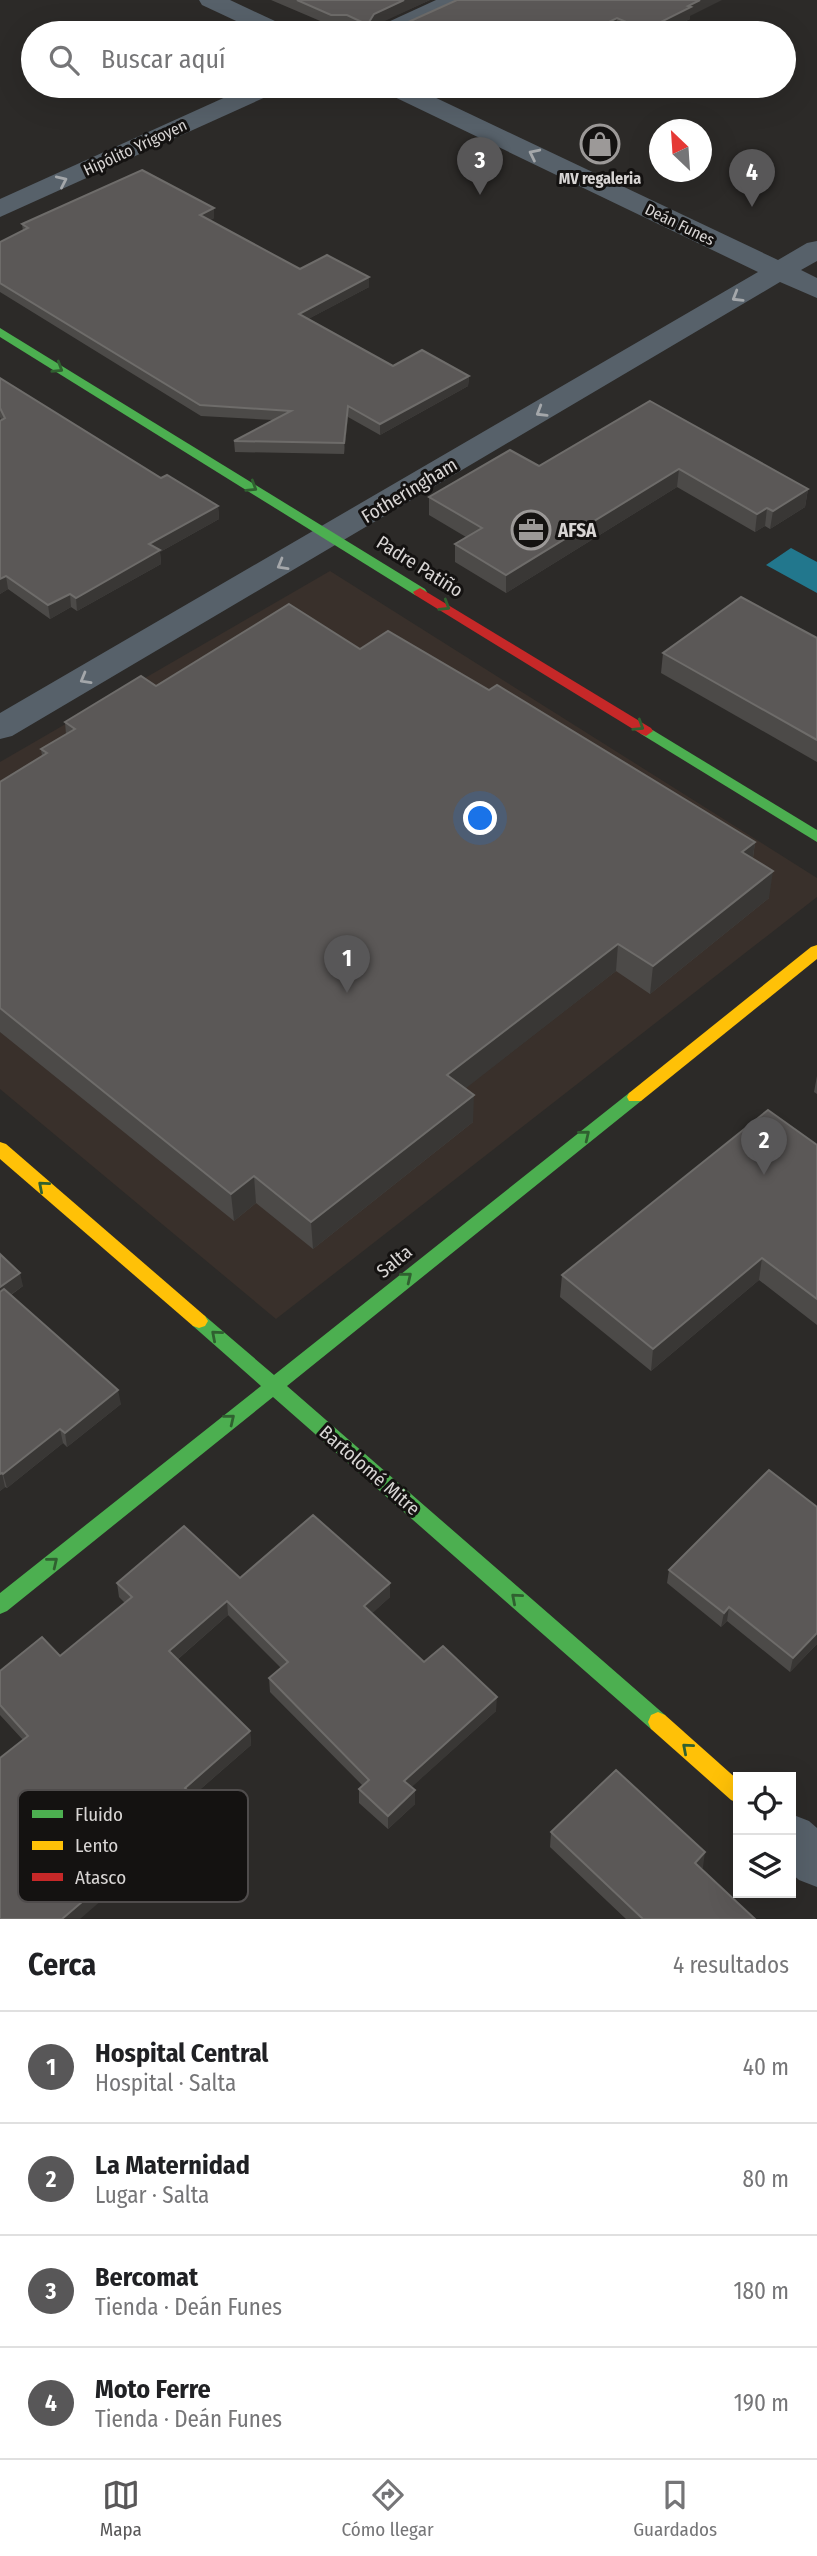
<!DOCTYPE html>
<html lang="es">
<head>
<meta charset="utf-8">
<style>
	:root { --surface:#fff; --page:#f6f6f6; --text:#202124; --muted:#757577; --line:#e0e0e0; --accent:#585758 }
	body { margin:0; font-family:"Fira Sans Condensed",sans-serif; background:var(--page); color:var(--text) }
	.controls { position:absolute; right:21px; bottom:21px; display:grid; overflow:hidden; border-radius:0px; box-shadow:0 7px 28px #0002 }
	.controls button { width:63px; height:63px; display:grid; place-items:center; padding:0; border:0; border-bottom:2px solid var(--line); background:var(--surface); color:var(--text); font:35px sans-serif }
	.compass { position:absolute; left:649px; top:119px; width:63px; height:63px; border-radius:50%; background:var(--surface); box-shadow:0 7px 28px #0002; rotate:335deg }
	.you { position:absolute; left:481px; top:819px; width:24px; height:24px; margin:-18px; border:5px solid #fff; border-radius:50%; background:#1a73e8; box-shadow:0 0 0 10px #1a73e833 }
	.badge { display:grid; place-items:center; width:46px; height:46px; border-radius:50%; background:var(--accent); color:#fff; font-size:23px; font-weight:700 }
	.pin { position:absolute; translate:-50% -58px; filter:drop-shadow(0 2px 4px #0008) }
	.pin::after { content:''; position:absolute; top:37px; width:24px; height:21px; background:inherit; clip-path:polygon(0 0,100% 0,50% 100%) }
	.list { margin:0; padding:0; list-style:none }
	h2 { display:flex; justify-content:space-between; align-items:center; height:91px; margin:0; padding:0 28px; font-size:30px }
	h2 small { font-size:23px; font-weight:400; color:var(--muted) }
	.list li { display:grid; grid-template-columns:46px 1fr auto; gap:21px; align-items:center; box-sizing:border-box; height:112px; padding:0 28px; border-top:2px solid var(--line) }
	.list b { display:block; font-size:26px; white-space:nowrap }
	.list p { margin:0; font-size:23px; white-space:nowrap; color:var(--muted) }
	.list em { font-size:23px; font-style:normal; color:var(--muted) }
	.icon { flex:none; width:38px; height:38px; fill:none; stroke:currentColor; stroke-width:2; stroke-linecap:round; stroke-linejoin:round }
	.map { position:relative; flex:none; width:817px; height:1919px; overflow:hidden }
	.search { position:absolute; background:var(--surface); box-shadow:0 7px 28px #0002; left:21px; right:21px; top:21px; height:77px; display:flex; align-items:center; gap:18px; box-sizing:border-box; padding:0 24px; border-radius:38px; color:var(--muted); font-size:26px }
	.sheet { height:539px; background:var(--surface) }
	nav { display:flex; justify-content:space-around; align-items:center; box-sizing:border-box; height:98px; border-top:2px solid var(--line); background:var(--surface); font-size:19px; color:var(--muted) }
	nav a { display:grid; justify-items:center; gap:4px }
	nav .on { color:var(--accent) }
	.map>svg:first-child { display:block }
	.built { fill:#39302b }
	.water { fill:#22778d }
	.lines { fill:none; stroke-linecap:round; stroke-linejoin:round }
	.street { fill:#57616a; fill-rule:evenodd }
	.fast { fill:#4caf50; fill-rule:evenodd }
	.slow { fill:#ffc107; fill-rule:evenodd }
	.jam { fill:#c62828; fill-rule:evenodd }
	.wall { fill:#4c4a48 }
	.shaded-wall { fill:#393735 }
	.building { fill:#5b5857; stroke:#6e6c6a; stroke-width:2 }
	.oneway { stroke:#a4a7aa }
	.oneway2 { stroke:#306030 }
	.labels { text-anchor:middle; stroke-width:6; stroke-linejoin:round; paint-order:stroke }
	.far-street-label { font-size:16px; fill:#d8d5d4; stroke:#141211 }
	.far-poi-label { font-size:16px; font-weight:bold; fill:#d8d5d4; stroke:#141211 }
	.street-label { font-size:19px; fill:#d8d5d4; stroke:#141211 }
	.poi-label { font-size:19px; font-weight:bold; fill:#d8d5d4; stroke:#141211; text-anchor:start }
	.key { fill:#141211; stroke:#4f4c4c; stroke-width:2 }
	.key-label { font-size:19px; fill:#d8d5d4 }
</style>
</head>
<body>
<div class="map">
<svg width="817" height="1919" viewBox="0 0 817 1919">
	<rect width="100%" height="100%" fill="#2c2a28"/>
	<!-- built -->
	<path class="built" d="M330 571 817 878V897L276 1319 0 1089V762Z"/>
	<!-- water -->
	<path class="water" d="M791 548 817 562V593L766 565Z"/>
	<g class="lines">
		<!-- street -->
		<g class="street">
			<path d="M199 0H230L290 28 293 33H262L202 5Z"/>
			<path d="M436 0H468L465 5 403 33H372L375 28Z"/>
			<path d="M250 86H283L279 91 0 217V199Z"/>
			<path d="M378 86H411L778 260 807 243 817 241V261L801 270 817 278V298L780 282 12 736 0 739V713L758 272 382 91Z"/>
			<path d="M791 1814 809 1821 817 1828V1887L799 1880 791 1873Z"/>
		</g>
		<!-- fast -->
		<g class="fast">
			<path d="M0 328 425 589 427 592 420 596 415 595 0 337Z"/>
			<path d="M646 726 817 830V842L641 734 639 731Z"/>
			<path d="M635 1091 641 1093 643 1097 641 1101 287 1386 665 1715 668 1722 665 1729 658 1732 651 1729 273 1397 7 1611 0 1614V1593L261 1386 193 1326 190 1321 193 1316 199 1314 205 1316 274 1375 629 1093Z"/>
		</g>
		<!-- slow -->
		<g class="slow">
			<path d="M817 945V959L641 1101H629L627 1097 629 1093 811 947Z"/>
			<path d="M0 1142 6 1144 205 1316 208 1321 205 1326 199 1328 193 1326 0 1159Z"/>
			<path d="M658 1712 665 1715 738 1780V1803L731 1800 651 1729 648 1722 651 1715Z"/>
		</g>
		<!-- jam -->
		<path class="jam" d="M420 588 651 728 653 731 646 736 641 734 415 595 413 592Z"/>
	</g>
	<!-- wall -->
	<g class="wall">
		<path d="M271 0H430L381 22 404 24 690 16V19L661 33H624L616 30 609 33H361L347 26H332Z"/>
		<path d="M214 208V218L210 220 300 269 369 287 308 319 393 366 469 376 468 386 380 435 348 417 344 454 235 452 234 441 273 420 201 416 0 292V242L23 231 22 224Z"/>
		<path d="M0 378 161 478 218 506 219 519 160 552 161 564 77 611 71 607 50 619 8 589 0 594V421L1 420 0 417Z"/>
		<path d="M650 401 808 489 805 507 770 529 765 526 755 532 677 487 506 593 455 562V544L466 537 429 515V497L539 466Z"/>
		<path d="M817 638V762L661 673 663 653Z"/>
		<path d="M360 649 489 690 755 842 753 858 769 898 650 994 616 971 465 1088 473 1122 313 1249 256 1203 234 1221 0 1032V782L42 756 41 749 66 734 65 722 156 686Z"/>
		<path d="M817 1076V1094L814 1092Z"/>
		<path d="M817 1145V1325L759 1280 651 1371 560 1297 562 1275Z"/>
		<path d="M0 1254 23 1286 11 1295 121 1404 67 1447 63 1443 7 1488 5 1487 0 1491Z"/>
		<path d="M817 1507V1644L790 1672 727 1621 721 1627 667 1583 669 1570Z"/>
		<path d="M240 1578 390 1583V1597L372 1613 424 1662 496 1711 411 1787 415 1790V1804L388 1829 359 1803V1789L363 1786 270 1692 269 1678 281 1668 228 1615 177 1660 250 1731 251 1745 188 1800 189 1804 119 1864 125 1880 23 1740 0 1715V1671L60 1656 125 1603 119 1597 117 1583Z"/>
		<path d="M551 1832 703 1867 701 1869 755 1919H626L550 1847Z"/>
	</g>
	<!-- shaded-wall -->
	<g class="shaded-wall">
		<path d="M404 0H430L374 26 369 22 374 14Z"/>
		<path d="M700 0H722L690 16V19L661 33H645V30Z"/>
		<path d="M617 18 616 30 609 33H586Z"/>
		<path d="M214 208V218L200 225V215Z"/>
		<path d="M369 277V287L299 324V314Z"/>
		<path d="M469 376 468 386 380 435V424Z"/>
		<path d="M348 406V417L344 454V443Z"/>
		<path d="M679 469 677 487 506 593V575Z"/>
		<path d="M808 489 805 507 770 529 773 511Z"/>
		<path d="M218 506 219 519 160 552 161 564 77 611 76 598 149 544Z"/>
		<path d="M767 508 765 526 755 532 757 514Z"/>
		<path d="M6 576 8 589 0 594V579Z"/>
		<path d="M70 594 71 607 50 619 48 605Z"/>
		<path d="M755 842 751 870 742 852Z"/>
		<path d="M773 871 769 898 650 994 653 966Z"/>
		<path d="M618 944 616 971 447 1103V1075Z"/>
		<path d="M474 1095 473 1122 313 1249 311 1222Z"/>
		<path d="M254 1176 256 1203 234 1221 231 1194Z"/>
		<path d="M762 1258 759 1280 651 1371 653 1349Z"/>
		<path d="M20 1273 23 1286 0 1302V1287Z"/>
		<path d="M118 1390 121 1404 67 1447 65 1433Z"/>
		<path d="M60 1429 63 1443 7 1488 3 1474Z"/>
		<path d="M2 1473 5 1487 0 1491V1474Z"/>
		<path d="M390 1583V1597L365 1620 364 1606Z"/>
		<path d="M227 1601 228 1615 171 1665 169 1651Z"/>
		<path d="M729 1607 727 1621 721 1627 724 1613Z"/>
		<path d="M817 1633V1644L790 1672 793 1658Z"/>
		<path d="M497 1697 496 1711 404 1794V1781Z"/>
		<path d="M250 1731 251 1745 188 1800 189 1804 114 1868 112 1855Z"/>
		<path d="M415 1790V1804L388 1829V1816Z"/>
		<path d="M705 1852 703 1867 692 1878 695 1863Z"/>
		<path d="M123 1867 125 1880 80 1919H62Z"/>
	</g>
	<!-- building -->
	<g class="building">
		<path d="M297 0H404L374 14 369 22 404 24 457 0H700L688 6 691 7 645 30 617 18 586 33H385L347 15H331Z"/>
		<path d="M142 170 214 208 200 215 300 269 327 255 369 277 299 314 393 366 422 350 469 376 380 424 348 406 344 443 234 441 291 411 200 405 0 283V242L28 228 22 224Z"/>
		<path d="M0 378 161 478 167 475 218 506 149 544 160 550 76 598 70 594 48 605 6 576 0 579V421L5 418 0 408Z"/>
		<path d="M650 401 808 489 773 511 767 508 757 514 679 469 506 575 455 544 482 528 429 497 510 450 539 466Z"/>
		<path d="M741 597 817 638V740L663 653Z"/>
		<path d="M289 604 360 649 388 631 489 690 497 685 755 842 742 852 773 871 653 966 618 944 447 1075 474 1095 311 1222 254 1176 231 1194 0 1008V782L47 753 41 749 75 729 65 722 141 676 156 686Z"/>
		<path d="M768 1110 817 1145V1299L762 1258 653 1349 562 1275Z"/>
		<path d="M0 1254 20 1273 0 1287Z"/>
		<path d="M4 1289 118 1390 65 1433 60 1429 3 1474 2 1473 0 1474V1292Z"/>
		<path d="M769 1470 817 1507V1633L793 1658 729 1607 724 1613 669 1570Z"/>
		<path d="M313 1515 390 1583 364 1606 424 1662 443 1646 497 1697 404 1781 415 1790 388 1816 359 1789 369 1780 269 1678 288 1662 227 1601 169 1651 250 1731 185 1788 187 1790 112 1855 123 1867 62 1919H0V1758L28 1736 0 1705V1671L42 1637 60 1656 132 1597 117 1583 184 1526 240 1578Z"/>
		<path d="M616 1770 705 1852 695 1863 755 1919H643L551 1832Z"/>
	</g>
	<!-- one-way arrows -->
	<defs><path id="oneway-chevron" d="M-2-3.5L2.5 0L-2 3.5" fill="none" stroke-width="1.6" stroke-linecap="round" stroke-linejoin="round" transform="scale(1.75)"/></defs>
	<g class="oneway">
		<use href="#oneway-chevron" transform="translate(534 154) rotate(-154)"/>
		<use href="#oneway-chevron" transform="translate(62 181) rotate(-25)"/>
		<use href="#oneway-chevron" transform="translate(737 297) rotate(149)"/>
		<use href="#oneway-chevron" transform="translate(541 412) rotate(149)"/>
		<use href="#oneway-chevron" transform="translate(282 565) rotate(150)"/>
		<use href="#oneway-chevron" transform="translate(85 679) rotate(150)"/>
	</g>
	<g class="oneway2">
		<use href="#oneway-chevron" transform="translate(58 368) rotate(32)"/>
		<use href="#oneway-chevron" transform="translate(252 487) rotate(32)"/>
		<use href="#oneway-chevron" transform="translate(445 606) rotate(32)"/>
		<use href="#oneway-chevron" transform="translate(639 726) rotate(32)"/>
		<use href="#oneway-chevron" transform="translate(585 1135) rotate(-39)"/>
		<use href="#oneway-chevron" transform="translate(43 1186) rotate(-139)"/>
		<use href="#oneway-chevron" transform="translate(407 1277) rotate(-39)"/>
		<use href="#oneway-chevron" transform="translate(216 1335) rotate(-139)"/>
		<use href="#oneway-chevron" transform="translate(230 1419) rotate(-39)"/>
		<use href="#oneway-chevron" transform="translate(53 1562) rotate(-39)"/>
		<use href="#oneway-chevron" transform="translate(516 1598) rotate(-139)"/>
		<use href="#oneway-chevron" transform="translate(687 1748) rotate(-139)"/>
	</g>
	<!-- icons -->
	<defs>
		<symbol id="shop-ring" viewBox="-11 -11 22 22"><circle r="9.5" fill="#141211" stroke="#9c9998" stroke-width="1.5"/><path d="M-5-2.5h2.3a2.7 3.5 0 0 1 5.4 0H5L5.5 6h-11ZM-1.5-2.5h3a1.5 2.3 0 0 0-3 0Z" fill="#9c9998"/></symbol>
		<symbol id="office-ring" viewBox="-11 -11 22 22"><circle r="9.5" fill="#141211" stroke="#9c9998" stroke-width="1.5"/><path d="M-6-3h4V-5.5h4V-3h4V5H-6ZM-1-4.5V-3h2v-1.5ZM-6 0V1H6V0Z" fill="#9c9998"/></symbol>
	</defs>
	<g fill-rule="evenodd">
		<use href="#shop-ring" x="578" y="122" width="44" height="44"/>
		<use href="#office-ring" x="509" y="508" width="44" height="44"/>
	</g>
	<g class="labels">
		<!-- far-street labels -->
		<g class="far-street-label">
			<text transform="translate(135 147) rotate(-25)" y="6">Hipólito Yrigoyen</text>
			<text transform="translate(680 224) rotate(26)" y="6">Deán Funes</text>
		</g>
		<!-- far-poi labels -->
		<g class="far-poi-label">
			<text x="600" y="184">MV regaleria</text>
		</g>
		<!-- street labels -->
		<g class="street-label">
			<text transform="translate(409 490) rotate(-31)" y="7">Fotheringham</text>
			<text transform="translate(420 566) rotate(32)" y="7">Padre Patiño</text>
			<text transform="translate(394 1261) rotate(-39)" y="7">Salta</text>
			<text transform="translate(370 1470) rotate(41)" y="7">Bartolomé Mitre</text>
		</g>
		<!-- poi labels -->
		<g class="poi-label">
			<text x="558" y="537">AFSA</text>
		</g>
	</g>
	<!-- legend -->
	<rect x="18" y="1790" width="230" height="112" rx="10" class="key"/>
	<rect x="32" y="1810" width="31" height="8" fill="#4caf50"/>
	<rect x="32" y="1841" width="31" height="9" fill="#ffc107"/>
	<rect x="32" y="1873" width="31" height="8" fill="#c62828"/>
	<g class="key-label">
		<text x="75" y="1821">Fluido</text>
		<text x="75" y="1852">Lento</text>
		<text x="75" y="1884">Atasco</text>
	</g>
</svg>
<div class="controls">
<button><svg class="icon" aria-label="locate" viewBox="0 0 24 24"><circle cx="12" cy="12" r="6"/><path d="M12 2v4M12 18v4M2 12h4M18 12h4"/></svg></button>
<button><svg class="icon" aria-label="layers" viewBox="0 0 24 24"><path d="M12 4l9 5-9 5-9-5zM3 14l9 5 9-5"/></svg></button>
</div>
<svg class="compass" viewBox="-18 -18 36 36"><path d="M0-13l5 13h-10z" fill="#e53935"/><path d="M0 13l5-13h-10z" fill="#757577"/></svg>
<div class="you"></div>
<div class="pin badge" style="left:347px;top:993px">1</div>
<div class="pin badge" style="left:764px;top:1175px">2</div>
<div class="pin badge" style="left:480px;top:195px">3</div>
<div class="pin badge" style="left:752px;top:207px">4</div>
<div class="search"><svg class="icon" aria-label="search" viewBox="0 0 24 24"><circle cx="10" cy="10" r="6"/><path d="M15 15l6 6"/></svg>Buscar aquí</div>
</div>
<section class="sheet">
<h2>Cerca<small>4 resultados</small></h2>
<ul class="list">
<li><span class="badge">1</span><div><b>Hospital Central</b><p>Hospital · Salta</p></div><em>40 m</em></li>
<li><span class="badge">2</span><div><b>La Maternidad</b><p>Lugar · Salta</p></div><em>80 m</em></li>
<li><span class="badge">3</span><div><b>Bercomat</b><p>Tienda · Deán Funes</p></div><em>180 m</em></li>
<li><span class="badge">4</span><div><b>Moto Ferre</b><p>Tienda · Deán Funes</p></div><em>190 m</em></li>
</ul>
</section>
<nav>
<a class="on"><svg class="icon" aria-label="map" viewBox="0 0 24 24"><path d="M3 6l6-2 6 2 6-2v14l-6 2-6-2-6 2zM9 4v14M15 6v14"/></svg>Mapa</a>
<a><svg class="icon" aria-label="directions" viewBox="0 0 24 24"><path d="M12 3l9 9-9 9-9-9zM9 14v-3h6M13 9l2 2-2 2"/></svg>Cómo llegar</a>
<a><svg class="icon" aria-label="saved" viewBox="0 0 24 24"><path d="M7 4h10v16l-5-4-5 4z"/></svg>Guardados</a>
</nav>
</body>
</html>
